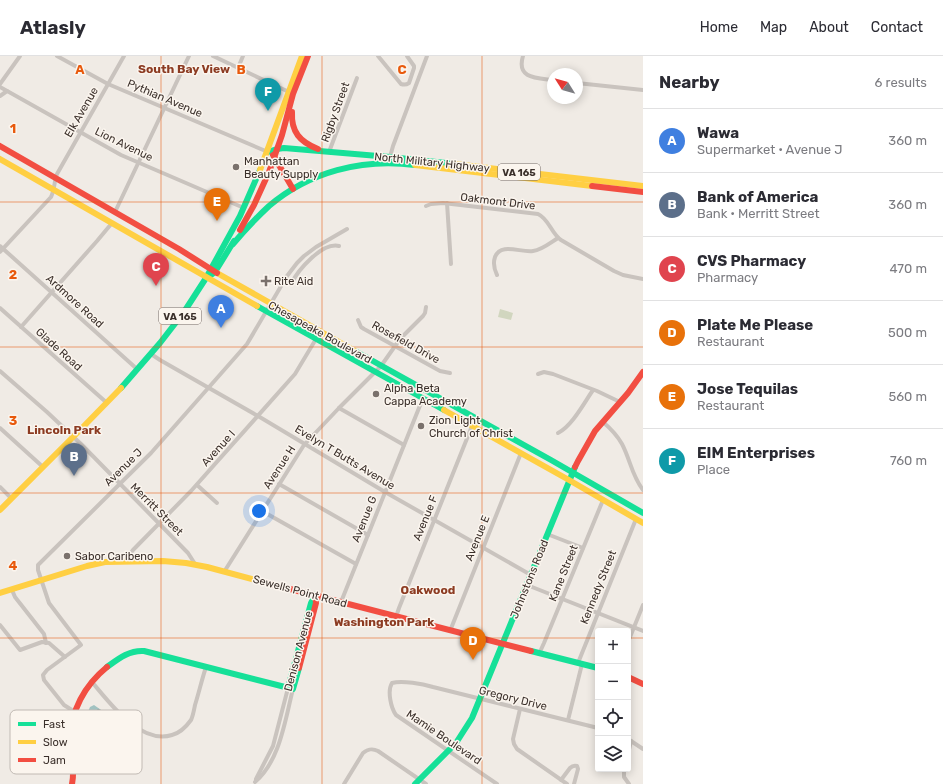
<!DOCTYPE html>
<html lang="en">
<head>
<meta charset="utf-8">
<style>
	:root { --surface:#fff; --page:#f2f2f3; --text:#2b2b33; --muted:#7c7c81; --line:#e1e1e2; --accent:#0f766e }
	body { margin:0; font-family:Rubik,sans-serif; background:var(--page); color:var(--text) }
	.controls { position:absolute; right:12px; bottom:12px; display:grid; overflow:hidden; border-radius:4px; box-shadow:0 2px 10px #0003 }
	.controls button { width:36px; height:36px; display:grid; place-items:center; padding:0; border:0; border-bottom:1px solid var(--line); background:var(--surface); color:var(--text); font:20px sans-serif }
	.compass { position:absolute; left:547px; top:12px; width:36px; height:36px; border-radius:50%; background:var(--surface); box-shadow:0 2px 10px #0003; rotate:307deg }
	.you { position:absolute; left:259px; top:455px; width:14px; height:14px; margin:-10px; border:3px solid #fff; border-radius:50%; background:#1a73e8; box-shadow:0 0 0 6px #1a73e833 }
	.badge { display:grid; place-items:center; width:26px; height:26px; border-radius:50%; background:var(--accent); color:#fff; font-size:13px; font-weight:700 }
	.pin { position:absolute; translate:-50% -33px; filter:drop-shadow(0 1px 2px #0008) }
	.pin::after { content:''; position:absolute; top:21px; width:14px; height:12px; background:inherit; clip-path:polygon(0 0,100% 0,50% 100%) }
	.list { margin:0; padding:0; list-style:none }
	h2 { display:flex; justify-content:space-between; align-items:center; height:52px; margin:0; padding:0 16px; font-size:17px }
	h2 small { font-size:13px; font-weight:400; color:var(--muted) }
	.list li { display:grid; grid-template-columns:26px 1fr auto; gap:12px; align-items:center; box-sizing:border-box; height:64px; padding:0 16px; border-top:1px solid var(--line) }
	.list b { display:block; font-size:15px; white-space:nowrap }
	.list p { margin:0; font-size:13px; white-space:nowrap; color:var(--muted) }
	.list em { font-size:13px; font-style:normal; color:var(--muted) }
	.icon { flex:none; width:22px; height:22px; fill:none; stroke:currentColor; stroke-width:2; stroke-linecap:round; stroke-linejoin:round }
	.map { position:relative; flex:none; width:643px; height:728px; overflow:hidden }
	header { display:flex; align-items:center; gap:24px; box-sizing:border-box; height:56px; padding:0 20px; background:var(--surface); border-bottom:1px solid var(--line) }
	header strong { font-size:19px }
	nav { display:flex; gap:22px; margin-inline-start:auto; font-size:14px }
	main { display:flex }
	aside { flex:1; background:var(--surface) }
	.map>svg:first-child { display:block }
	.green { fill:#d1d6bf }
	.water { fill:url(#water-waves) }
	.lines { fill:none; stroke-linecap:round; stroke-linejoin:round }
	.street { stroke:#c9c3be; stroke-width:4 }
	.fast { stroke:#16e098; stroke-width:6 }
	.slow { stroke:#ffcf43; stroke-width:6 }
	.jam { stroke:#f24e42; stroke-width:6 }
	.grid { fill:none; stroke:#e8590c; stroke-width:1; stroke-opacity:0.55 }
	.poi-dot { fill:#7a716c; stroke:#fbf5ee; stroke-width:1.5 }
	.labels { text-anchor:middle; stroke-width:3; stroke-linejoin:round; paint-order:stroke }
	.shield { fill:#fbf5ee; stroke:#756b66; stroke-width:1 }
	.shield-label { font-size:10px; font-weight:bold; fill:#3b302b }
	.street-label { font-size:11px; fill:#3b302b; stroke:#fbf5ee }
	.poi-label { font-size:11px; fill:#3b302b; stroke:#fbf5ee; text-anchor:start }
	.neighbourhood-label { font-size:12px; font-weight:bold; fill:#8c3b22; stroke:#fbf5ee }
	.key { fill:#fbf5ee; stroke:#c1bab4; stroke-width:1 }
	.key-label { font-size:11px; fill:#3b302b }
	.grid-label { font-size:13px; text-anchor:middle; font-weight:bold; fill:#e8590c; stroke:#fbf5ee; stroke-width:3; stroke-linejoin:round; paint-order:stroke }
</style>
</head>
<body>
<header>
<strong>Atlasly</strong>
<nav><a>Home</a><a>Map</a><a>About</a><a>Contact</a></nav>
</header>
<main>
<div class="map">
<svg width="643" height="728" viewBox="0 0 643 728">
	<defs>
		<pattern id="water-waves" width="16" height="10" patternUnits="userSpaceOnUse"><rect width="16" height="10" fill="#a1c2c1"/><path d="M0 5q4-4 8 0t8 0" fill="none" stroke="#849e9d"/></pattern>
	</defs>
	<rect width="100%" height="100%" fill="#f0ebe5"/>
	<!-- green -->
	<path class="green" d="M500 253 513 257 511 264 498 261Z"/>
	<!-- water -->
	<path class="water" d="M94 649 104 656 110 665 108 666 95 660 87 659V658L90 651Z"/>
	<g class="lines">
		<!-- street -->
		<g class="street">
			<path d="M57 0 108 28 268 96"/>
			<path d="M213 0 289 36"/>
			<path d="M378 0 401 28C404 29 406 29 409 27L414 12V10L407 0"/>
			<path d="M523 0C516 23 537 22 553 24"/>
			<path d="M238 12 243 0"/>
			<path d="M577 27 643 34"/>
			<path d="M0 28 20 0"/>
			<path d="M0 31 121 99 244 152"/>
			<path d="M0 40 7 35"/>
			<path d="M329 96 357 22"/>
			<path d="M390 101 393 90 427 0"/>
			<path d="M447 147 451 208"/>
			<path d="M426 150 431 148 443 147 538 158C549 163 551 177 561 184L614 215 623 219 643 223"/>
			<path d="M115 156 189 0"/>
			<path d="M0 190 137 313"/>
			<path d="M0 196 51 141C55 133 54 125 57 118L124 0"/>
			<path d="M497 219C494 213 493 207 495 201 501 186 521 197 533 195 542 194 550 187 558 182"/>
			<path d="M283 226 291 228C298 214 322 186 339 190"/>
			<path d="M0 252 107 347"/>
			<path d="M358 264 361 271 364 273 440 315 450 317"/>
			<path d="M21 271 97 185 112 167"/>
			<path d="M151 298 160 304 258 360 385 436 531 519"/>
			<path d="M0 315 47 356 81 388 188 497 195 508"/>
			<path d="M538 318 544 316 553 318 597 335 620 346"/>
			<path d="M339 352 404 389"/>
			<path d="M603 366C610 372 617 379 622 388 630 403 632 420 643 434"/>
			<path d="M0 372 43 411"/>
			<path d="M558 377C572 370 584 347 593 334"/>
			<path d="M279 428 368 479"/>
			<path d="M197 429 217 447"/>
			<path d="M0 431 11 442"/>
			<path d="M262 455 356 508"/>
			<path d="M547 478 583 492"/>
			<path d="M127 506 129 499 133 494 191 435 295 318 316 283"/>
			<path d="M224 516 304 389 339 352 381 310 400 283 423 260 425 257 426 251"/>
			<path d="M527 529 643 575"/>
			<path d="M12 534 15 541 44 578 46 587"/>
			<path d="M341 546 423 342"/>
			<path d="M398 561 397 558 399 552 472 370"/>
			<path d="M0 569 20 594 42 586 49 587 65 601"/>
			<path d="M450 575 521 397"/>
			<path d="M628 586 643 549"/>
			<path d="M539 598 544 587 603 444"/>
			<path d="M578 607 636 463"/>
			<path d="M92 626C109 646 140 689 172 679 180 677 186 671 191 664 193 660 194 654 195 649 199 636 202 623 206 611"/>
			<path d="M520 653 513 683 514 688 517 693 567 728"/>
			<path d="M75 656 64 649 44 624 43 619 47 614 81 589 49 547 38 514V509L151 397 247 288 287 220 297 207 304 200 316 191 347 173"/>
			<path d="M568 664 582 608"/>
			<path d="M628 683 643 693"/>
			<path d="M628 698 631 685"/>
			<path d="M624 713V721L629 728"/>
			<path d="M256 723 273 690 288 632"/>
			<path d="M561 724 570 712C572 710 574 709 577 710L578 713 574 728"/>
			<path d="M255 726C280 705 285 664 293 633"/>
			<path d="M344 728 363 697C368 693 372 692 378 695L426 728"/>
			<path d="M497 728 396 659C391 652 387 635 392 627 402 624 423 628 433 631L598 672"/>
		</g>
		<!-- fast -->
		<g class="fast">
			<path d="M268 96 277 93 284 92 390 101 455 108"/>
			<path d="M233 188C244 175 256 162 269 150 309 116 362 102 415 109"/>
			<path d="M208 221 215 216 234 185"/>
			<path d="M257 250 444 354"/>
			<path d="M355 295 551 404 643 457"/>
			<path d="M121 332 160 287 184 256 206 222 240 160 260 114"/>
			<path d="M531 595 598 612"/>
			<path d="M107 611C118 603 129 594 144 595L293 633 299 612"/>
			<path d="M288 632 311 547 315 539"/>
			<path d="M415 728 456 687 472 662 575 411"/>
		</g>
		<!-- slow -->
		<g class="slow">
			<path d="M0 103 257 250"/>
			<path d="M455 108 643 130"/>
			<path d="M415 109 592 130"/>
			<path d="M260 114 302 0"/>
			<path d="M217 217 355 295"/>
			<path d="M444 354 569 424 643 467"/>
			<path d="M0 454 82 372 121 332"/>
			<path d="M0 537 87 510 105 506 163 505 186 507 207 511 263 526"/>
		</g>
		<!-- jam -->
		<g class="jam">
			<path d="M292 56C291 76 300 86 318 93"/>
			<path d="M0 90 179 193 217 217"/>
			<path d="M273 99 293 133"/>
			<path d="M592 130 643 136"/>
			<path d="M240 174 254 149 269 116 282 79 293 38 308 0"/>
			<path d="M575 411 578 405 595 375 628 337 643 316"/>
			<path d="M263 526 531 595"/>
			<path d="M299 612 316 547 315 539"/>
			<path d="M628 621 643 628"/>
			<path d="M72 728C75 713 72 699 71 684 70 655 85 629 107 611"/>
		</g>
	</g>
	<!-- grid -->
	<path class="grid" d="M161 0V728M322 0V728M482 0V728M0 146H643M0 291H643M0 437H643M0 582H598M628 582H643"/>
	<!-- markers -->
	<g class="poi-dot">
		<circle cx="236" cy="111" r="4"/>
		<path d="M264 219h4v4h4v4h-4v4h-4v-4h-4v-4h4z"/>
		<circle cx="376" cy="338" r="4"/>
		<circle cx="421" cy="370" r="4"/>
		<circle cx="67" cy="500" r="4"/>
	</g>
	<g class="labels">
		<!-- shield labels -->
		<g class="shield">
			<rect x="498" y="108" width="42" height="16" rx="3"/>
			<rect x="159" y="252" width="42" height="16" rx="3"/>
		</g>
		<g class="shield-label">
			<text x="519" y="120">VA 165</text>
			<text x="180" y="264">VA 165</text>
		</g>
		<!-- street labels -->
		<g class="street-label">
			<text transform="translate(165 42) rotate(23)" y="4">Pythian Avenue</text>
			<text transform="translate(81 56) rotate(-60)" y="4">Elk Avenue</text>
			<text transform="translate(335 56) rotate(-70)" y="4">Rigby Street</text>
			<text transform="translate(124 88) rotate(26)" y="4">Lion Avenue</text>
			<text transform="translate(432 106) rotate(6)" y="4">North Military Highway</text>
			<text transform="translate(498 145) rotate(7)" y="4">Oakmont Drive</text>
			<text transform="translate(75 245) rotate(42)" y="4">Ardmore Road</text>
			<text transform="translate(320 276) rotate(29)" y="4">Chesapeake Boulevard</text>
			<text transform="translate(406 286) rotate(29)" y="4">Rosefield Drive</text>
			<text transform="translate(59 293) rotate(42)" y="4">Glade Road</text>
			<text transform="translate(218 392) rotate(-48)" y="4">Avenue I</text>
			<text transform="translate(345 401) rotate(31)" y="4">Evelyn T Butts Avenue</text>
			<text transform="translate(123 411) rotate(-45)" y="4">Avenue J</text>
			<text transform="translate(279 411) rotate(-57)" y="4">Avenue H</text>
			<text transform="translate(157 453) rotate(45)" y="4">Merritt Street</text>
			<text transform="translate(425 462) rotate(-68)" y="4">Avenue F</text>
			<text transform="translate(364 463) rotate(-68)" y="4">Avenue G</text>
			<text transform="translate(477 482) rotate(-68)" y="4">Avenue E</text>
			<text transform="translate(563 517) rotate(-68)" y="4">Kane Street</text>
			<text transform="translate(529 523) rotate(-68)" y="4">Johnstons Road</text>
			<text transform="translate(598 531) rotate(-68)" y="4">Kennedy Street</text>
			<text transform="translate(300 535) rotate(15)" y="4">Sewells Point Road</text>
			<text transform="translate(298 595) rotate(-75)" y="4">Denison Avenue</text>
			<text transform="translate(513 642) rotate(14)" y="4">Gregory Drive</text>
			<text transform="translate(444 681) rotate(34)" y="4">Mamie Boulevard</text>
		</g>
		<!-- poi labels -->
		<g class="poi-label">
			<text x="244" y="109">Manhattan<tspan x="244" dy="13">Beauty Supply</tspan></text>
			<text x="274" y="229">Rite Aid</text>
			<text x="384" y="336">Alpha Beta<tspan x="384" dy="13">Cappa Academy</tspan></text>
			<text x="429" y="368">Zion Light<tspan x="429" dy="13">Church of Christ</tspan></text>
			<text x="75" y="504">Sabor Caribeno</text>
		</g>
		<!-- neighbourhood labels -->
		<g class="neighbourhood-label">
			<text x="184" y="17">South Bay View</text>
			<text x="64" y="378">Lincoln Park</text>
			<text x="428" y="538">Oakwood</text>
			<text x="384" y="570">Washington Park</text>
		</g>
	</g>
	<!-- legend -->
	<rect x="10" y="654" width="132" height="64" rx="6" class="key"/>
	<rect x="18" y="666" width="18" height="4" fill="#16e098"/>
	<rect x="18" y="684" width="18" height="4" fill="#ffcf43"/>
	<rect x="18" y="702" width="18" height="4" fill="#f24e42"/>
	<g class="key-label">
		<text x="43" y="672">Fast</text>
		<text x="43" y="690">Slow</text>
		<text x="43" y="708">Jam</text>
	</g>
	<g class="grid-label">
		<text x="80" y="18">A</text>
		<text x="241" y="18">B</text>
		<text x="402" y="18">C</text>
		<text x="13" y="77">1</text>
		<text x="13" y="223">2</text>
		<text x="13" y="369">3</text>
		<text x="13" y="514">4</text>
	</g>
</svg>
<div class="controls">
<button>+</button>
<button>−</button>
<button><svg class="icon" aria-label="locate" viewBox="0 0 24 24"><circle cx="12" cy="12" r="6"/><path d="M12 2v4M12 18v4M2 12h4M18 12h4"/></svg></button>
<button><svg class="icon" aria-label="layers" viewBox="0 0 24 24"><path d="M12 4l9 5-9 5-9-5zM3 14l9 5 9-5"/></svg></button>
</div>
<svg class="compass" viewBox="-18 -18 36 36"><path d="M0-13l5 13h-10z" fill="#e53935"/><path d="M0 13l5-13h-10z" fill="#7c7c81"/></svg>
<div class="you"></div>
<div class="pin badge" style="left:221px;top:272px;background:#3f7fe0">A</div>
<div class="pin badge" style="left:74px;top:420px;background:#5c6f8a">B</div>
<div class="pin badge" style="left:156px;top:230px;background:#e0444e">C</div>
<div class="pin badge" style="left:473px;top:604px;background:#e8710a">D</div>
<div class="pin badge" style="left:217px;top:165px;background:#e8710a">E</div>
<div class="pin badge" style="left:268px;top:55px;background:#0f9aa8">F</div>
</div>
<aside>
<h2>Nearby<small>6 results</small></h2>
<ul class="list">
<li><span class="badge" style="background:#3f7fe0">A</span><div><b>Wawa</b><p>Supermarket · Avenue J</p></div><em>360 m</em></li>
<li><span class="badge" style="background:#5c6f8a">B</span><div><b>Bank of America</b><p>Bank · Merritt Street</p></div><em>360 m</em></li>
<li><span class="badge" style="background:#e0444e">C</span><div><b>CVS Pharmacy</b><p>Pharmacy</p></div><em>470 m</em></li>
<li><span class="badge" style="background:#e8710a">D</span><div><b>Plate Me Please</b><p>Restaurant</p></div><em>500 m</em></li>
<li><span class="badge" style="background:#e8710a">E</span><div><b>Jose Tequilas</b><p>Restaurant</p></div><em>560 m</em></li>
<li><span class="badge" style="background:#0f9aa8">F</span><div><b>EIM Enterprises</b><p>Place</p></div><em>760 m</em></li>
</ul>
</aside>
</main>
</body>
</html>
